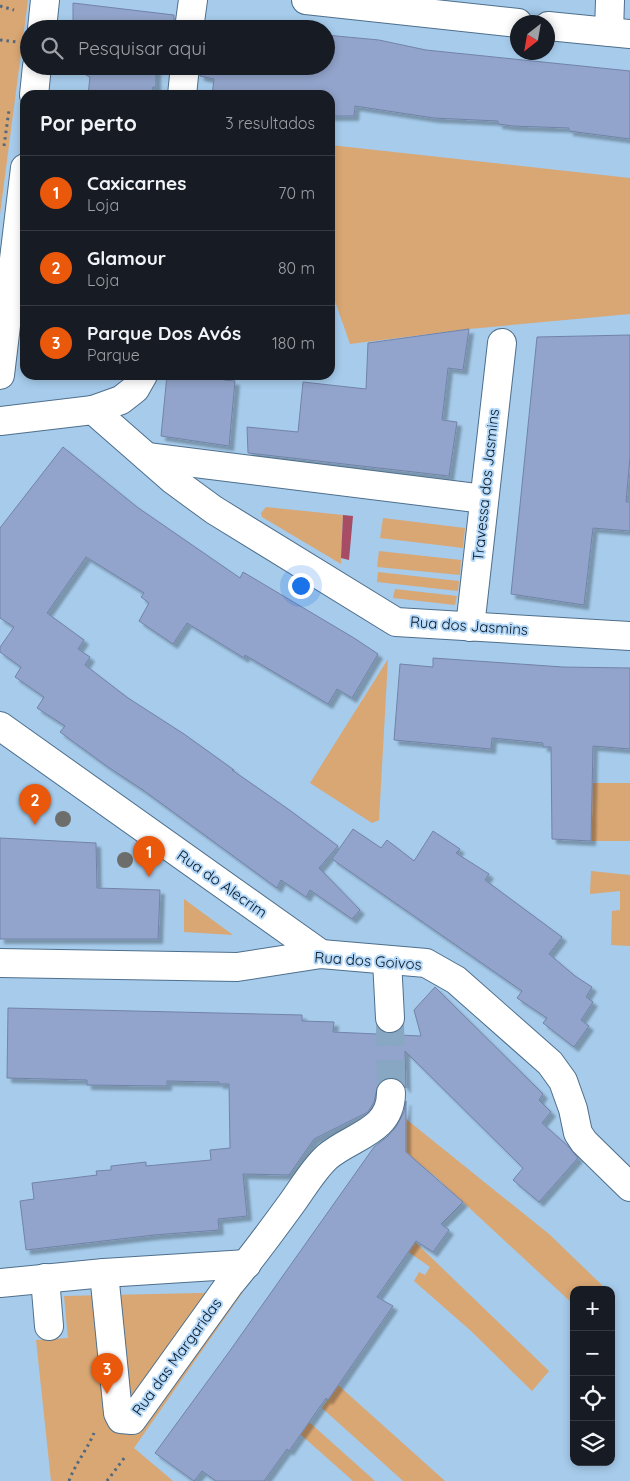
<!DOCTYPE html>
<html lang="pt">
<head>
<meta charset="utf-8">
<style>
	:root { --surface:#171b24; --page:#20242c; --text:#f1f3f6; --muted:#9ea1a6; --line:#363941; --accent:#ea580c }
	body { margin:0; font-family:Quicksand,sans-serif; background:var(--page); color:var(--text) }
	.controls { position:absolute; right:15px; bottom:15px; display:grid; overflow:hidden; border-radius:10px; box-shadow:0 2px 8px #0003 }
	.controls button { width:45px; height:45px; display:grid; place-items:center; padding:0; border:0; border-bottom:1px solid var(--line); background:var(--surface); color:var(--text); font:25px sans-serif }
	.compass { position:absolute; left:510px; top:15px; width:45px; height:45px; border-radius:50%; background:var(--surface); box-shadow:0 2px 8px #0003; rotate:211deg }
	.you { position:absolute; left:300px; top:585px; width:18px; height:18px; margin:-12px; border:4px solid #fff; border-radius:50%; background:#1a73e8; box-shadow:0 0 0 8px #1a73e833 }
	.badge { display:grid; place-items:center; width:32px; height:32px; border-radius:50%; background:var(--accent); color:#fff; font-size:16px; font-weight:700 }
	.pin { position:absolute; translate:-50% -41px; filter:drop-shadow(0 1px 2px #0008) }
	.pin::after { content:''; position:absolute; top:26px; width:18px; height:15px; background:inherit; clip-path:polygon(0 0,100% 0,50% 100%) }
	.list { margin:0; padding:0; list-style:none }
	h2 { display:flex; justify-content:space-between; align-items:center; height:65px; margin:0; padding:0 20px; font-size:21px }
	h2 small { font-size:16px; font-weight:400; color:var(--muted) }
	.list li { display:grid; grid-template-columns:32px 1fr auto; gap:15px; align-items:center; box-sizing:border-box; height:75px; padding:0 20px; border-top:1px solid var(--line) }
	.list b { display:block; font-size:19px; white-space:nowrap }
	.list p { margin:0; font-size:16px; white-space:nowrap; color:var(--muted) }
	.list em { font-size:16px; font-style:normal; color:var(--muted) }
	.icon { flex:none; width:28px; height:28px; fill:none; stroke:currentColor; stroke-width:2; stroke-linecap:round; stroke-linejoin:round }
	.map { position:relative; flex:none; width:630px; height:1481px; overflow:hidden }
	.search { position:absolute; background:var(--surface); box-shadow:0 2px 8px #0003; left:20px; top:20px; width:315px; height:55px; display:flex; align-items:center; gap:12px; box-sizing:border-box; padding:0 18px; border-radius:28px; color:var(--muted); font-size:19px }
	.panel { position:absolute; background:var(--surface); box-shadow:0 2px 8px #0003; left:20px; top:90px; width:315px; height:290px; border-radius:15px }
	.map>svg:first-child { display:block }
	.green { fill:#d9a774 }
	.water { fill:#a64c64 }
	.building { fill:#92a4cb; stroke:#7283a8; filter:url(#shadow) }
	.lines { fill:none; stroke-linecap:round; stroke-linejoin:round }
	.minor-tunnel { stroke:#87a7c3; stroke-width:28; stroke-dasharray:28 14; stroke-linecap:butt }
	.minor-casing { stroke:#4e6f8c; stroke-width:30 }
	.path { stroke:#51697e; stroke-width:3; stroke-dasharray:2.5 4; stroke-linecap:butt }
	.minor { stroke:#fff; stroke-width:28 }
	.tree { fill:#6d6e6b }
	.labels { text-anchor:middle; stroke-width:4; stroke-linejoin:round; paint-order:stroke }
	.street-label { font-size:15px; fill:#091622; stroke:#b3d8f9 }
</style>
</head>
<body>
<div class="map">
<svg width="630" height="1481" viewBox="0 0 630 1481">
	<defs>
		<filter id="shadow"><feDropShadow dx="4.5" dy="4.5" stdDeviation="1" flood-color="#0004"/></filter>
	</defs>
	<rect width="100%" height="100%" fill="#a6cbeb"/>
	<!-- green -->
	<g class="green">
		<path d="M0 0H28L0 214Z"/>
		<path d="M330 145 630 178V314L469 329 350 344 330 287Z"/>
		<path d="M266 507 343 515 341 564 262 517 261 513Z"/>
		<path d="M383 518 465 528 463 548 380 538Z"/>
		<path d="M379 551 461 560 460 575 377 567Z"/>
		<path d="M378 572 459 581 458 591 377 582Z"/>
		<path d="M395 589 457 596 455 605 393 598Z"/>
		<path d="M388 659 379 820 372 823 310 783Z"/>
		<path d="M592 783H630V841H591Z"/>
		<path d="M591 871 630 875V946L611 945 612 911 620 910V891L590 894Z"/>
		<path d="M184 899 233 935 184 932Z"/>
		<path d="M406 1119 549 1234 607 1290H574V1305L436 1177 406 1153Z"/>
		<path d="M413 1240 549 1371 532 1391 471 1331 414 1281 419 1272 425 1275 430 1267 404 1249Z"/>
		<path d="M243 1292 134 1448 173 1481H51L36 1340 68 1338 64 1296Z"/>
		<path d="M338 1385 445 1481H403L322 1408Z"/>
		<path d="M309 1422 375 1481H353L300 1434Z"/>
	</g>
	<!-- water -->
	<path class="water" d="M343 515 353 516 349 560 341 558Z"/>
	<!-- building -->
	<g class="building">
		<path d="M73 3 174 15V29H73Z"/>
		<path d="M206 22 235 24 265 29H205Z"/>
		<path d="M326 35 379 40 426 50 630 71V139L569 131V128L513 126 498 124V121L434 118 355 106 354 116H330V95H212L214 79 200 76V66H326Z"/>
		<path d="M87 66H156V87H153L152 95H88L90 77 86 75Z"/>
		<path d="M469 329 463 370 448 368 442 420 457 422 449 476 248 453 247 427 298 432 303 382 366 389 368 343Z"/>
		<path d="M630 335V457L626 502H630V531L593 528 584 605 511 594 537 337Z"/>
		<path d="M167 375H225L224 380 235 381 229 446 161 436Z"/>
		<path d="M63 447 137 507 240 578 243 572 354 638 378 654 352 698 337 689 328 704 245 655 244 658 187 623 173 644 139 621 149 603 141 597 144 593 86 557 47 613 84 640 78 649 90 657 85 665 128 698 184 734 234 770H232L288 809 338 846 319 868 360 910 352 919 310 890 306 897 281 880 277 888 143 790 108 767 60 732 65 726 37 708 44 697 15 677 21 667 0 652V647L14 627 0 618V528Z"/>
		<path d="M433 658 563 667 630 668V749L593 746 591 841 552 839 551 747H543V743L492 738 491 749 394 740 400 664 433 667Z"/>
		<path d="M353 829 381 848 387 840 414 861 433 831 460 849 456 853 489 874 485 880 562 937 549 954 575 976 592 987 586 997 593 1002 581 1020 589 1026 574 1047 543 1023 547 1018 517 998 522 991 332 859Z"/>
		<path d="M0 838 96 843 97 888 160 890 158 939H0Z"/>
		<path d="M435 987 543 1094 539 1100 551 1112 542 1123 568 1146 578 1158 539 1202 513 1180 523 1168 405 1051 406 1088 400 1080 393 1078 385 1079 378 1084 374 1102 368 1112 314 1139 289 1175 243 1174 247 1216 218 1219 219 1230 154 1235 26 1250 20 1201 34 1199 32 1183 97 1175 96 1171 111 1170V1166L146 1162V1166L211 1160 210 1150 230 1148 229 1084H219V1082L167 1081V1086L87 1085V1080L7 1078 8 1008 302 1015V1021L334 1022 333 1032 421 1036 414 1010Z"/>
		<path d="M406 1101V1152L463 1202 441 1224 449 1230 433 1252 416 1241 377 1297 393 1306 328 1400 326 1398 289 1451 287 1449 264 1481H216L202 1471 194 1481 155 1453 229 1352 374 1147 387 1137 396 1127 404 1112Z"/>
	</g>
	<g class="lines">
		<!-- minor-tunnel -->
		<path class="minor-tunnel" d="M390 1018 391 1093"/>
		<defs>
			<g id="minor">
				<path d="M306 0 518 23"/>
				<path d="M548 26 630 34"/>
				<path d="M42 29 45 0"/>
				<path d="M189 29 193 0"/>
				<path d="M609 32 610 0"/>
				<path d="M34 95 37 66"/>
				<path d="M182 95 185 66"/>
				<path d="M0 375 25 168"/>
				<path d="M93 410 121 400 135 389 143 375"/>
				<path d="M0 421 93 410 173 480 214 510 396 622 630 636"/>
				<path d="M147 457 484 499"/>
				<path d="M470 627 502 343"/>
				<path d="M0 726 321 954"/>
				<path d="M387 960 390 1018"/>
				<path d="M0 963 237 967 321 954 426 963 456 980 550 1063 563 1081 573 1109 578 1133 584 1142 630 1187"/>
				<path d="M104 1273 118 1413 121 1419 132 1420 229 1285C252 1258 273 1229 294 1200 304 1186 314 1169 327 1157 351 1136 391 1132 391 1093"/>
				<path d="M45 1278 49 1326"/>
				<path d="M0 1283 104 1273 247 1264"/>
			</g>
		</defs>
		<!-- minor casing -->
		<use href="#minor" class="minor-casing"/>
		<!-- path -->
		<g class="path">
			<path d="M0 6 14 10"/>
			<path d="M0 40 17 42"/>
			<path d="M4 146 9 110"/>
			<path d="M69 1481C75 1464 87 1450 94 1433"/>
			<path d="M107 1481 125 1457"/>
		</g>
		<!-- minor -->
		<use href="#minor" class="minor"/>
	</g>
	<!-- trees -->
	<g class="tree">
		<circle cx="63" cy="819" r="8"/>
		<circle cx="125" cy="860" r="8"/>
	</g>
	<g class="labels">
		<!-- street labels -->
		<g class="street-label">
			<text transform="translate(486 485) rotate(-84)" y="5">Travessa dos Jasmins</text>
			<text transform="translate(469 626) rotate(4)" y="5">Rua dos Jasmins</text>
			<text transform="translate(222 884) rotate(35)" y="5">Rua do Alecrim</text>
			<text transform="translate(368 961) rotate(4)" y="5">Rua dos Goivos</text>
			<text transform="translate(177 1357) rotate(-54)" y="5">Rua das Margaridas</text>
		</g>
	</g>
</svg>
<div class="controls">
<button>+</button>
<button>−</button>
<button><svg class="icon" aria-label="locate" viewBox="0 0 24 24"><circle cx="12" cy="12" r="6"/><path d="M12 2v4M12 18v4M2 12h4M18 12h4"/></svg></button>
<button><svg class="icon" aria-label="layers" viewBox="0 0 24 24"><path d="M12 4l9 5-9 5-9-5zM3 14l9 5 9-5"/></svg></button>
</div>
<svg class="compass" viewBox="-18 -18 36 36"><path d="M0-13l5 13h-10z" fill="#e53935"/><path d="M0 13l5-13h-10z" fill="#9ea1a6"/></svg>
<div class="you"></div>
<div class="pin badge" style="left:149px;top:877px">1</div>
<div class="pin badge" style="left:35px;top:825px">2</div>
<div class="pin badge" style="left:107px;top:1394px">3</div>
<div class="search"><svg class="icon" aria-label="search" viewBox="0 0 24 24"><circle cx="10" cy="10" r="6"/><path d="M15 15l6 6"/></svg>Pesquisar aqui</div>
<section class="panel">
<h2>Por perto<small>3 resultados</small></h2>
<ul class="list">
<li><span class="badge">1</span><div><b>Caxicarnes</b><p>Loja</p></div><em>70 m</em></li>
<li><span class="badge">2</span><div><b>Glamour</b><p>Loja</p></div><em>80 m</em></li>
<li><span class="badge">3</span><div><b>Parque Dos Avós</b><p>Parque</p></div><em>180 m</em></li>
</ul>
</section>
</div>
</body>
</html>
